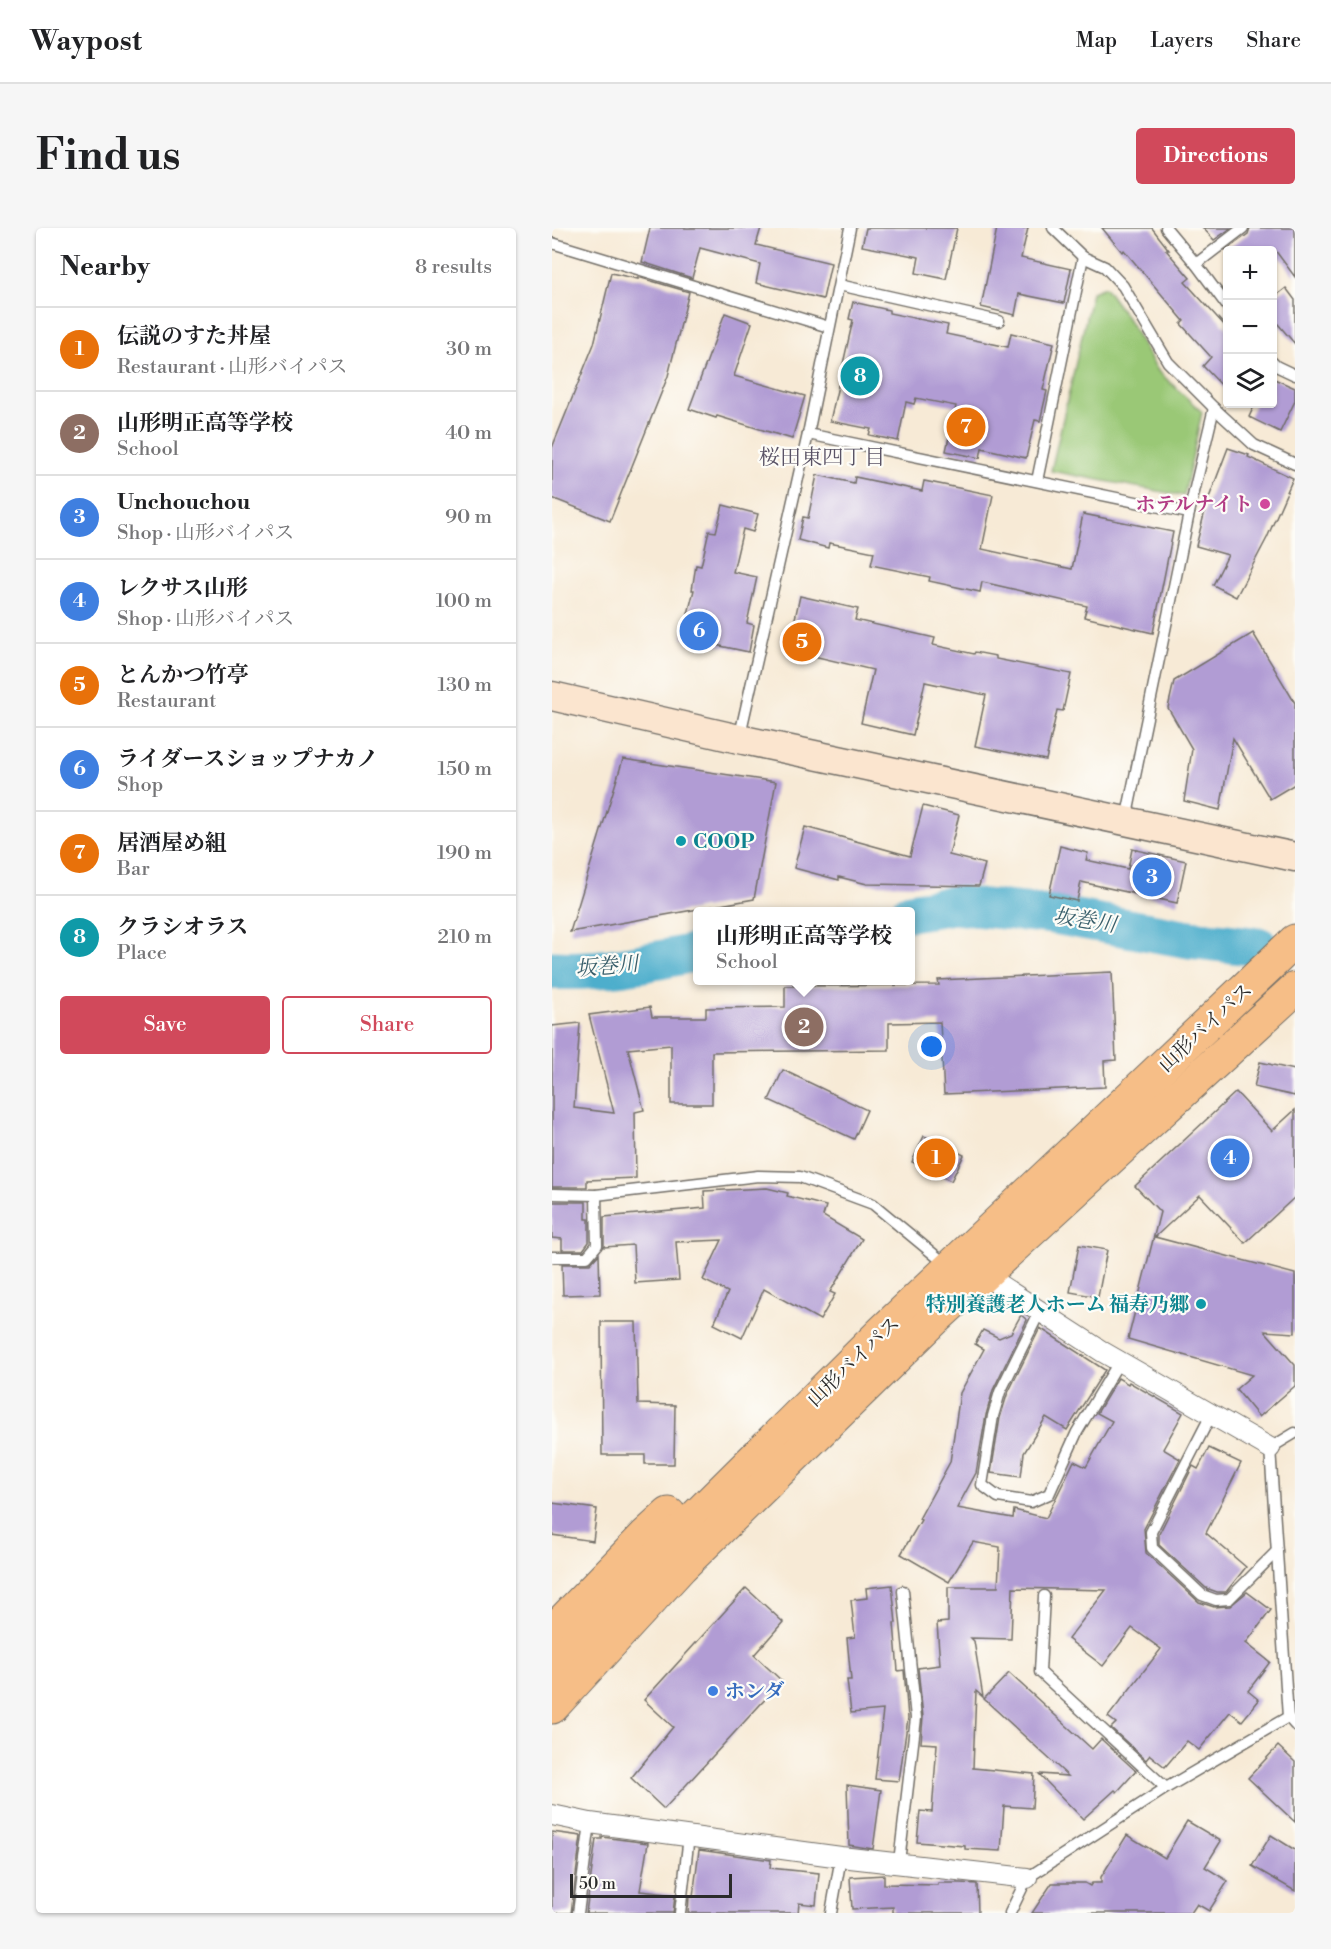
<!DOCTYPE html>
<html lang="en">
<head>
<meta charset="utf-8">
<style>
	:root { --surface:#fff; --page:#f6f6f6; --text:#202124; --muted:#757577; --line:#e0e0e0; --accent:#d1495b }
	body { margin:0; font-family:"Libre Bodoni","Noto Serif JP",serif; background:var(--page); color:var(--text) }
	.controls { position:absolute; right:18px; top:18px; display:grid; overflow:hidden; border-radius:6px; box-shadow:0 2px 4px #0004 }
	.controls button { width:54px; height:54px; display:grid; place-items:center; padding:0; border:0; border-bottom:2px solid var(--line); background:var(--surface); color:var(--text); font:30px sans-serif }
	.scale { position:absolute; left:18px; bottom:15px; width:162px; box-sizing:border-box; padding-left:6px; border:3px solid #2b2b2b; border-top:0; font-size:16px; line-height:21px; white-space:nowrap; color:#2b2b2b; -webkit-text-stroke:4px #fdfcf7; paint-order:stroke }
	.you { position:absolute; left:380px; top:819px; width:21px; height:21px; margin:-15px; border:4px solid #fff; border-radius:50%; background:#1a73e8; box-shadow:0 0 0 9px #1a73e833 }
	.badge { display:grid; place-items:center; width:39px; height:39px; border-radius:50%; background:var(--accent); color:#fff; font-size:20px; font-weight:700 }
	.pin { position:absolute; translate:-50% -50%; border:3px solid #fff; box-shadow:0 2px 6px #0006 }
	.popup { position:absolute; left:141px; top:679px; width:222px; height:78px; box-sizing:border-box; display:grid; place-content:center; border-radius:6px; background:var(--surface); filter:drop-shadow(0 2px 4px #0005); font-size:20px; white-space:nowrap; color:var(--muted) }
	.popup b { font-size:22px; color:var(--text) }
	.popup::after { content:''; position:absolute; left:50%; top:100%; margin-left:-12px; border:12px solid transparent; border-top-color:var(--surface) }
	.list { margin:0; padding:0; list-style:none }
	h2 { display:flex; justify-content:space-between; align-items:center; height:78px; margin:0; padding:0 24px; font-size:26px }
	h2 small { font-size:20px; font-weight:400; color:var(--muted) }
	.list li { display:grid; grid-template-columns:39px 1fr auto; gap:18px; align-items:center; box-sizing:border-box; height:84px; padding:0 24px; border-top:2px solid var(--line) }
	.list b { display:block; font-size:22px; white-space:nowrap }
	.list p { margin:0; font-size:20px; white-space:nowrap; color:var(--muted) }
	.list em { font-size:20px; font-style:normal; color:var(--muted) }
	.actions { display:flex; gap:12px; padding:18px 24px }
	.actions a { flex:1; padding:14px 0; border:2px solid var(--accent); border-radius:6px; text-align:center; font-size:21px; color:var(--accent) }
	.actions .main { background:var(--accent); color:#fff }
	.icon { flex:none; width:33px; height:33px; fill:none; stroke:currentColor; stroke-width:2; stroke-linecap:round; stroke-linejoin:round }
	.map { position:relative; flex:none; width:743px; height:1685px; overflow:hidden; border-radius:6px }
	header { display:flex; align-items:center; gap:36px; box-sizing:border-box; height:84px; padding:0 30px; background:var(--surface); border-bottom:2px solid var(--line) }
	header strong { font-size:28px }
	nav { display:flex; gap:33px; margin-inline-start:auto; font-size:21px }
	.intro { display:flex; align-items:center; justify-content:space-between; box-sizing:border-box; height:144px; padding:0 36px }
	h1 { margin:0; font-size:42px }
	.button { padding:15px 27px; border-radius:6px; background:var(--accent); color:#fff; font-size:21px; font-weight:700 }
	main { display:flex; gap:36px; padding:0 36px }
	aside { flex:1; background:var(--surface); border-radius:6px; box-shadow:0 2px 4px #0004 }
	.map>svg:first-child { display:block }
	.green { fill:#9ac876; stroke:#627a50; stroke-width:1.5 }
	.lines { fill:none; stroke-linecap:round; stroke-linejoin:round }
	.river { stroke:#4daecc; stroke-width:39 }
	.building { fill:#b19cd4 }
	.lane-casing { stroke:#726e67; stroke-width:13 }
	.street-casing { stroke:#726e67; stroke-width:22 }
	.secondary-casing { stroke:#726e67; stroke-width:31 }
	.highway-casing { stroke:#726e67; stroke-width:35 }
	.lane { stroke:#fff; stroke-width:10 }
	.street { stroke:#fff; stroke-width:20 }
	.secondary { stroke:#fbe5cf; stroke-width:28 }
	.highway { stroke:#f6be87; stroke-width:33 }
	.hotel-dot { fill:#d1479c; stroke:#fdfcf7; stroke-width:2 }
	.culture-dot { fill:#0f9aa8; stroke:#fdfcf7; stroke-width:2 }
	.shop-dot { fill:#3f7fe0; stroke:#fdfcf7; stroke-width:2 }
	.labels { text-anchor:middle; stroke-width:4.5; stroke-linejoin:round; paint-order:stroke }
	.hotel-label { font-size:20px; font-weight:bold; fill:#b23c85; stroke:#fdfcf7; text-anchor:end }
	.culture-label { font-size:20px; font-weight:bold; fill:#0d838f; stroke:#fdfcf7; text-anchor:start }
	.street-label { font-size:20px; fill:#2b2b2b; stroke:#fdfcf7 }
	.shop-label { font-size:20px; font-weight:bold; fill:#366cbe; stroke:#fdfcf7; text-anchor:start }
	.neighbourhood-label { font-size:21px; fill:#5a5366; stroke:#fdfcf7 }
	.water-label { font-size:21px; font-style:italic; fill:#395f6b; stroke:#fdfcf7 }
</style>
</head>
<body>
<header>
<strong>Waypost</strong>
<nav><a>Map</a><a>Layers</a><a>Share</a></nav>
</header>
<div class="intro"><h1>Find us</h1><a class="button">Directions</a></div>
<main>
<aside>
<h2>Nearby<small>8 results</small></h2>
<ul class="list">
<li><span class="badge" style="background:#e8710a">1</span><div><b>伝説のすた丼屋</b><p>Restaurant · 山形バイパス</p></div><em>30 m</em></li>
<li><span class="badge" style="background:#8d6e63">2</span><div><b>山形明正高等学校</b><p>School</p></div><em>40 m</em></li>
<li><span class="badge" style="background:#3f7fe0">3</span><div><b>Unchouchou</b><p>Shop · 山形バイパス</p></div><em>90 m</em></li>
<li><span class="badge" style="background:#3f7fe0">4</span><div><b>レクサス山形</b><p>Shop · 山形バイパス</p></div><em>100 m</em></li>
<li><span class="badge" style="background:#e8710a">5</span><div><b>とんかつ竹亭</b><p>Restaurant</p></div><em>130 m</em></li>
<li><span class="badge" style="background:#3f7fe0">6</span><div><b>ライダースショップナカノ</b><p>Shop</p></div><em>150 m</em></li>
<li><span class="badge" style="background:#e8710a">7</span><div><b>居酒屋め組</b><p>Bar</p></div><em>190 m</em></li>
<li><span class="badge" style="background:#0f9aa8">8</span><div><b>クラシオラス</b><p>Place</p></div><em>210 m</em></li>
</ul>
<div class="actions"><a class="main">Save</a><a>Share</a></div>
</aside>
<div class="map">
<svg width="743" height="1685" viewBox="0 0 743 1685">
	<rect width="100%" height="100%" fill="#fdfcf7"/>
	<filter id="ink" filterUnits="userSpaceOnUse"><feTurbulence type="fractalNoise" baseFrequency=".0167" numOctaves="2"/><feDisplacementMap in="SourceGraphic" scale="12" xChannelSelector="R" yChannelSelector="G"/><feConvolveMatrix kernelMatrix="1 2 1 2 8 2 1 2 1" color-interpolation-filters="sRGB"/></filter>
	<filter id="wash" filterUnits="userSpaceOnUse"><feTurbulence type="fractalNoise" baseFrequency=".008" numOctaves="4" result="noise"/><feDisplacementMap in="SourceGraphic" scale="24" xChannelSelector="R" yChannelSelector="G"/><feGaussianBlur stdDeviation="1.35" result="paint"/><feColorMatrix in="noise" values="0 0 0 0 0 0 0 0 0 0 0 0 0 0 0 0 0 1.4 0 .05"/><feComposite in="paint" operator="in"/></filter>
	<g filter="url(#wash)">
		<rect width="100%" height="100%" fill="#f7ead6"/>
		<!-- green -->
		<path class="green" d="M553 59 575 90 606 143 650 184 632 268 499 243 540 64Z"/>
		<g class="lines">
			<!-- river -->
			<g class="river">
				<path d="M358 684 402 677 502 687 637 711 708 719"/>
				<path d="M0 742C49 745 98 734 146 724"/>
			</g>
		</g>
		<g id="blocks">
			<!-- building -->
			<g class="building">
				<path d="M98 0H209L204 17 279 35 271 71 204 55 208 36 148 20 140 50 90 34Z"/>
				<path d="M314 0H405L394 51 364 45 367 29 310 18Z"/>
				<path d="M445 0H476L469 30 519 41 512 75 467 66 463 87 429 79Z"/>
				<path d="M550 0H600L617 22H614L638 50 633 54 675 100V163L651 138 659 129 629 96 632 93 572 22 570 24Z"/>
				<path d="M651 0H679L662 12Z"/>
				<path d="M698 0H743V49L723 22H674L696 6Z"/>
				<path d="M59 45 86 51V49L137 64 116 148 58 293 0 270V220L42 116Z"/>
				<path d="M734 60 743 72V116L720 89V71Z"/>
				<path d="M301 74 337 82V85L396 97 394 106 456 119 459 105 502 115 491 162 495 163 488 193 483 192 474 230 430 220 428 230 394 223 404 178 364 170 362 176 354 174 346 213 317 207 319 201 278 193 301 92 297 91Z"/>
				<path d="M173 85 200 95 182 148 253 168 240 211 165 188 164 190 137 181Z"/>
				<path d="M720 150 743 160V173L728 204 697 189 703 176H720Z"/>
				<path d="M676 220 697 227 696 229 741 250 715 310 684 369 661 357 676 327 644 318 655 275Z"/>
				<path d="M265 247 302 255 303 249 370 263 372 253 441 267 430 321 520 341 531 286 621 304 601 405 532 389 535 378 430 354 428 364 377 353 378 349 319 337 322 324 277 315 276 320 246 312 251 289 256 290Z"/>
				<path d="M171 277 206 286 201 304 191 301 181 344 205 349 195 395 202 397 197 424 130 410 142 362H140L144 337 149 338 157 303 164 304Z"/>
				<path d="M248 368 306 381 303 392 383 410 381 417 422 426 423 424 444 428V431L519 446 511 483 505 482 494 532 423 518 434 467 373 454 361 507 309 495 321 442 236 422Z"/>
				<path d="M701 405 743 475V556L718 571 681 510 668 582 632 573 640 521 616 480 622 453Z"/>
				<path d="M71 531 224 554 202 671 18 704Z"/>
				<path d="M371 578 407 587 397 627 433 636 427 658 315 656 287 649V652L242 640 253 599 358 628Z"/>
				<path d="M508 618 536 625 534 632 576 641 580 621 634 633 625 675 529 654 525 673 497 667Z"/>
				<path d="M560 744 564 832 552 833 553 859 392 866 388 794 337 795V822L160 824V876H119V817L76 821 92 882 83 884 84 950 35 952V959H0V798L28 795 22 880 62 885 37 787 98 779 100 789H154V780L233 779V758L387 757 386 752Z"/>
				<path d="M708 834 743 842V868L702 859Z"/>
				<path d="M231 842 315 882 302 911 217 872Z"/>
				<path d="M684 864 720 903 743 882V969L693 1015 648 967 603 1009 743 1046V1105L713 1103 743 1137V1158L707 1189 684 1161 700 1147 576 1111 608 984 583 958Z"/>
				<path d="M372 908 412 927 399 953 360 934Z"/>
				<path d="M215 960 236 965 235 968 274 978 271 988 310 1011 278 1064 283 1066 268 1092 212 1061 190 1110 162 1096 176 1064 151 1052 170 1012 124 1014 127 1052 83 1055 81 1017 52 1019V989L153 980 152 963Z"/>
				<path d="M0 974H34V991H37V1014L31 1022H10V1011L0 1010Z"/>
				<path d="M527 1017 555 1022 546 1069 518 1064Z"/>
				<path d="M47 1026 48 1066 11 1067 10 1036H38Z"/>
				<path d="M469 1087 475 1092 441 1162 434 1187 424 1245 405 1280 461 1290 462 1282 494 1290 522 1233 534 1239 560 1193 545 1185 566 1150 576 1156 577 1154 631 1185 611 1221 628 1231 592 1301 594 1325 647 1374 662 1379 678 1378 695 1364 719 1382 694 1415 718 1434 696 1463 707 1472 690 1493 678 1484 647 1522 635 1513 613 1539 598 1527 594 1532 559 1500 564 1495 556 1489 609 1421 580 1400 551 1438 516 1411 554 1362 461 1360 459 1411 419 1410 422 1413 431 1469 424 1463 421 1540 482 1546 480 1580 452 1578 449 1623 413 1621V1618L365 1614 368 1583 380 1584 385 1516 369 1515 371 1489 366 1440 388 1437 385 1395 396 1394V1359H446L448 1319 421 1314 397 1354 349 1326 369 1292 367 1291 398 1234 408 1165 432 1121 423 1116 431 1102 447 1110 459 1105Z"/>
				<path d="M49 1094H84L86 1176 123 1177 122 1236H93V1227H50Z"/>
				<path d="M488 1100 553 1142 515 1202 494 1189 472 1225 469 1249 439 1245 448 1190 455 1167Z"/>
				<path d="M657 1220 689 1235 654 1305 694 1339 674 1364H665L654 1360 607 1317V1306L641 1238 646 1241Z"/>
				<path d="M0 1275 45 1281 41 1313 0 1307Z"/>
				<path d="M340 1357 344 1395H342L346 1443 352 1442 356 1490 347 1553 323 1551 331 1482 299 1485 295 1452H299L295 1410 303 1409 299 1372 315 1370 314 1360Z"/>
				<path d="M194 1360 231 1394 202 1427 230 1453 112 1581 79 1550 121 1499 92 1472Z"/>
				<path d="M457 1445 540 1521 549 1511 584 1543 565 1564 563 1562 531 1591 487 1546 516 1548 432 1471Z"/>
				<path d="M726 1518 743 1534V1594L696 1550Z"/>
				<path d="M295 1557 329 1562 321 1621 297 1617Z"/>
				<path d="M635 1593 669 1613 653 1639 676 1653 657 1683 645 1676 639 1685H480L500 1655H533L538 1658 540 1655H549V1649L575 1607 613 1630Z"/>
				<path d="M0 1604 29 1608 19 1685H0Z"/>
				<path d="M719 1607 743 1622V1663L700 1638Z"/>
				<path d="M50 1609 96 1615 88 1663 123 1667 121 1685H34L44 1611H50Z"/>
				<path d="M147 1622 219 1632 218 1640 267 1645 264 1677 247 1675 246 1685H136L137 1669H141Z"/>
				<path d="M332 1647V1656L386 1657V1655H409L425 1656 426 1685H341V1679L300 1681 298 1649Z"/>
			</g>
		</g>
	</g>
	<g filter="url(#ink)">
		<use href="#blocks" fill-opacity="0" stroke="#726e67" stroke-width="1.5"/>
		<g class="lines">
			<defs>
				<g id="lane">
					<path d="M501 0 531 29 553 39 571 58 616 134 662 180 702 217 743 236"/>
					<path d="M614 0 644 36 676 79"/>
					<path d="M0 15 277 99"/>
					<path d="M644 36 691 0"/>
					<path d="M287 57 447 93"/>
					<path d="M720 134 724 138 743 147"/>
					<path d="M256 206 637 285"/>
					<path d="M485 253 531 29"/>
					<path d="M187 511 256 206 298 0"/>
					<path d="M574 592 637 285 662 180"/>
					<path d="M0 966 44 967 206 948 248 949 321 976 396 1038"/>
					<path d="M0 1029H35L45 1017 44 967"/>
					<path d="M488 1083 448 1164 441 1188 430 1257 446 1269 479 1274 497 1266 525 1204 567 1134"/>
					<path d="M659 1187 599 1304 600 1320 650 1367 664 1372 677 1371 725 1323"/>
					<path d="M743 1205 718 1220 736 1489 743 1497"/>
					<path d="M492 1368 488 1444 614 1560"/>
					<path d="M347 1634 364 1490 351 1363"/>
					<path d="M26 1685 38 1595"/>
					<path d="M128 1685 137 1608"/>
					<path d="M279 1685 289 1629"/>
					<path d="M458 1685 475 1650 614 1560 736 1489"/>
				</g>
				<g id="street">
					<path d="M432 1047 551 1124 718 1220"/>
					<path d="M0 1587 38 1595 289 1629 475 1650"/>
				</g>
				<path id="secondary" d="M0 468 187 511 743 629"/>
				<g id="highway">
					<path d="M0 1404 93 1308 117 1286"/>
					<path d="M0 1440 118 1314 331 1103 743 713"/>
					<path d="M0 1479 129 1339 384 1090 743 761"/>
				</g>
			</defs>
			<!-- lane casing -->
			<use href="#lane" class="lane-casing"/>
			<!-- street casing -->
			<use href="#street" class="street-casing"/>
			<!-- secondary casing -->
			<use href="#secondary" class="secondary-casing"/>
			<!-- highway casing -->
			<use href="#highway" class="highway-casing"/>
			<!-- lane -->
			<use href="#lane" class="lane"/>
			<!-- street -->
			<use href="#street" class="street"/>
			<!-- secondary -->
			<use href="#secondary" class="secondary"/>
			<!-- highway -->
			<use href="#highway" class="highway"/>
		</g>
	</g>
	<!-- markers -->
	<circle class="hotel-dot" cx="713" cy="276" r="6"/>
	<g class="culture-dot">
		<circle cx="129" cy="613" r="6"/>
		<circle cx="649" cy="1076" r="6"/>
	</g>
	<circle class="shop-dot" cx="161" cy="1463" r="6"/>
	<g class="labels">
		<!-- hotel labels -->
		<g class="hotel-label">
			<text x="701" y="283">ホテルナイト</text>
		</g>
		<!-- culture labels -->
		<g class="culture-label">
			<text x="141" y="620">COOP</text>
			<text x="637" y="1083" text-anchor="end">特別養護老人ホーム 福寿乃郷</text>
		</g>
		<!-- street labels -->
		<g class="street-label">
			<text transform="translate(653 799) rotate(-43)" y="7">山形バイパス</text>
			<text transform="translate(301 1133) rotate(-44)" y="7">山形バイパス</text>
		</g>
		<!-- shop labels -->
		<g class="shop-label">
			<text x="173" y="1470">ホンダ</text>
		</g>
		<!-- neighbourhood labels -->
		<g class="neighbourhood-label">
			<text x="270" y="236">桜田東四丁目</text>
		</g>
		<!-- water labels -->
		<g class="water-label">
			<text transform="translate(533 692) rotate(9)" y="7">坂巻川</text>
			<text transform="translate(55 738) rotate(-5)" y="7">坂巻川</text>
		</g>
	</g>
</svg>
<div class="controls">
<button>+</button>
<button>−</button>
<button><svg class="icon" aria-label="layers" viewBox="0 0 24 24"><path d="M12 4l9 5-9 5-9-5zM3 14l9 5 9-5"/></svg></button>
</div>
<div class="scale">50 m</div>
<div class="you"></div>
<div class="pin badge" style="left:384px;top:930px;background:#e8710a">1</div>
<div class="pin badge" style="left:252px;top:799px;background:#8d6e63">2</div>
<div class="popup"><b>山形明正高等学校</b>School</div>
<div class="pin badge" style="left:600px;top:649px;background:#3f7fe0">3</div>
<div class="pin badge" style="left:678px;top:930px;background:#3f7fe0">4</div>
<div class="pin badge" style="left:250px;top:414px;background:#e8710a">5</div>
<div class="pin badge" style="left:147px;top:403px;background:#3f7fe0">6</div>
<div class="pin badge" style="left:414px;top:199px;background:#e8710a">7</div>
<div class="pin badge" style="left:308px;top:148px;background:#0f9aa8">8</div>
</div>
</main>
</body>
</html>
